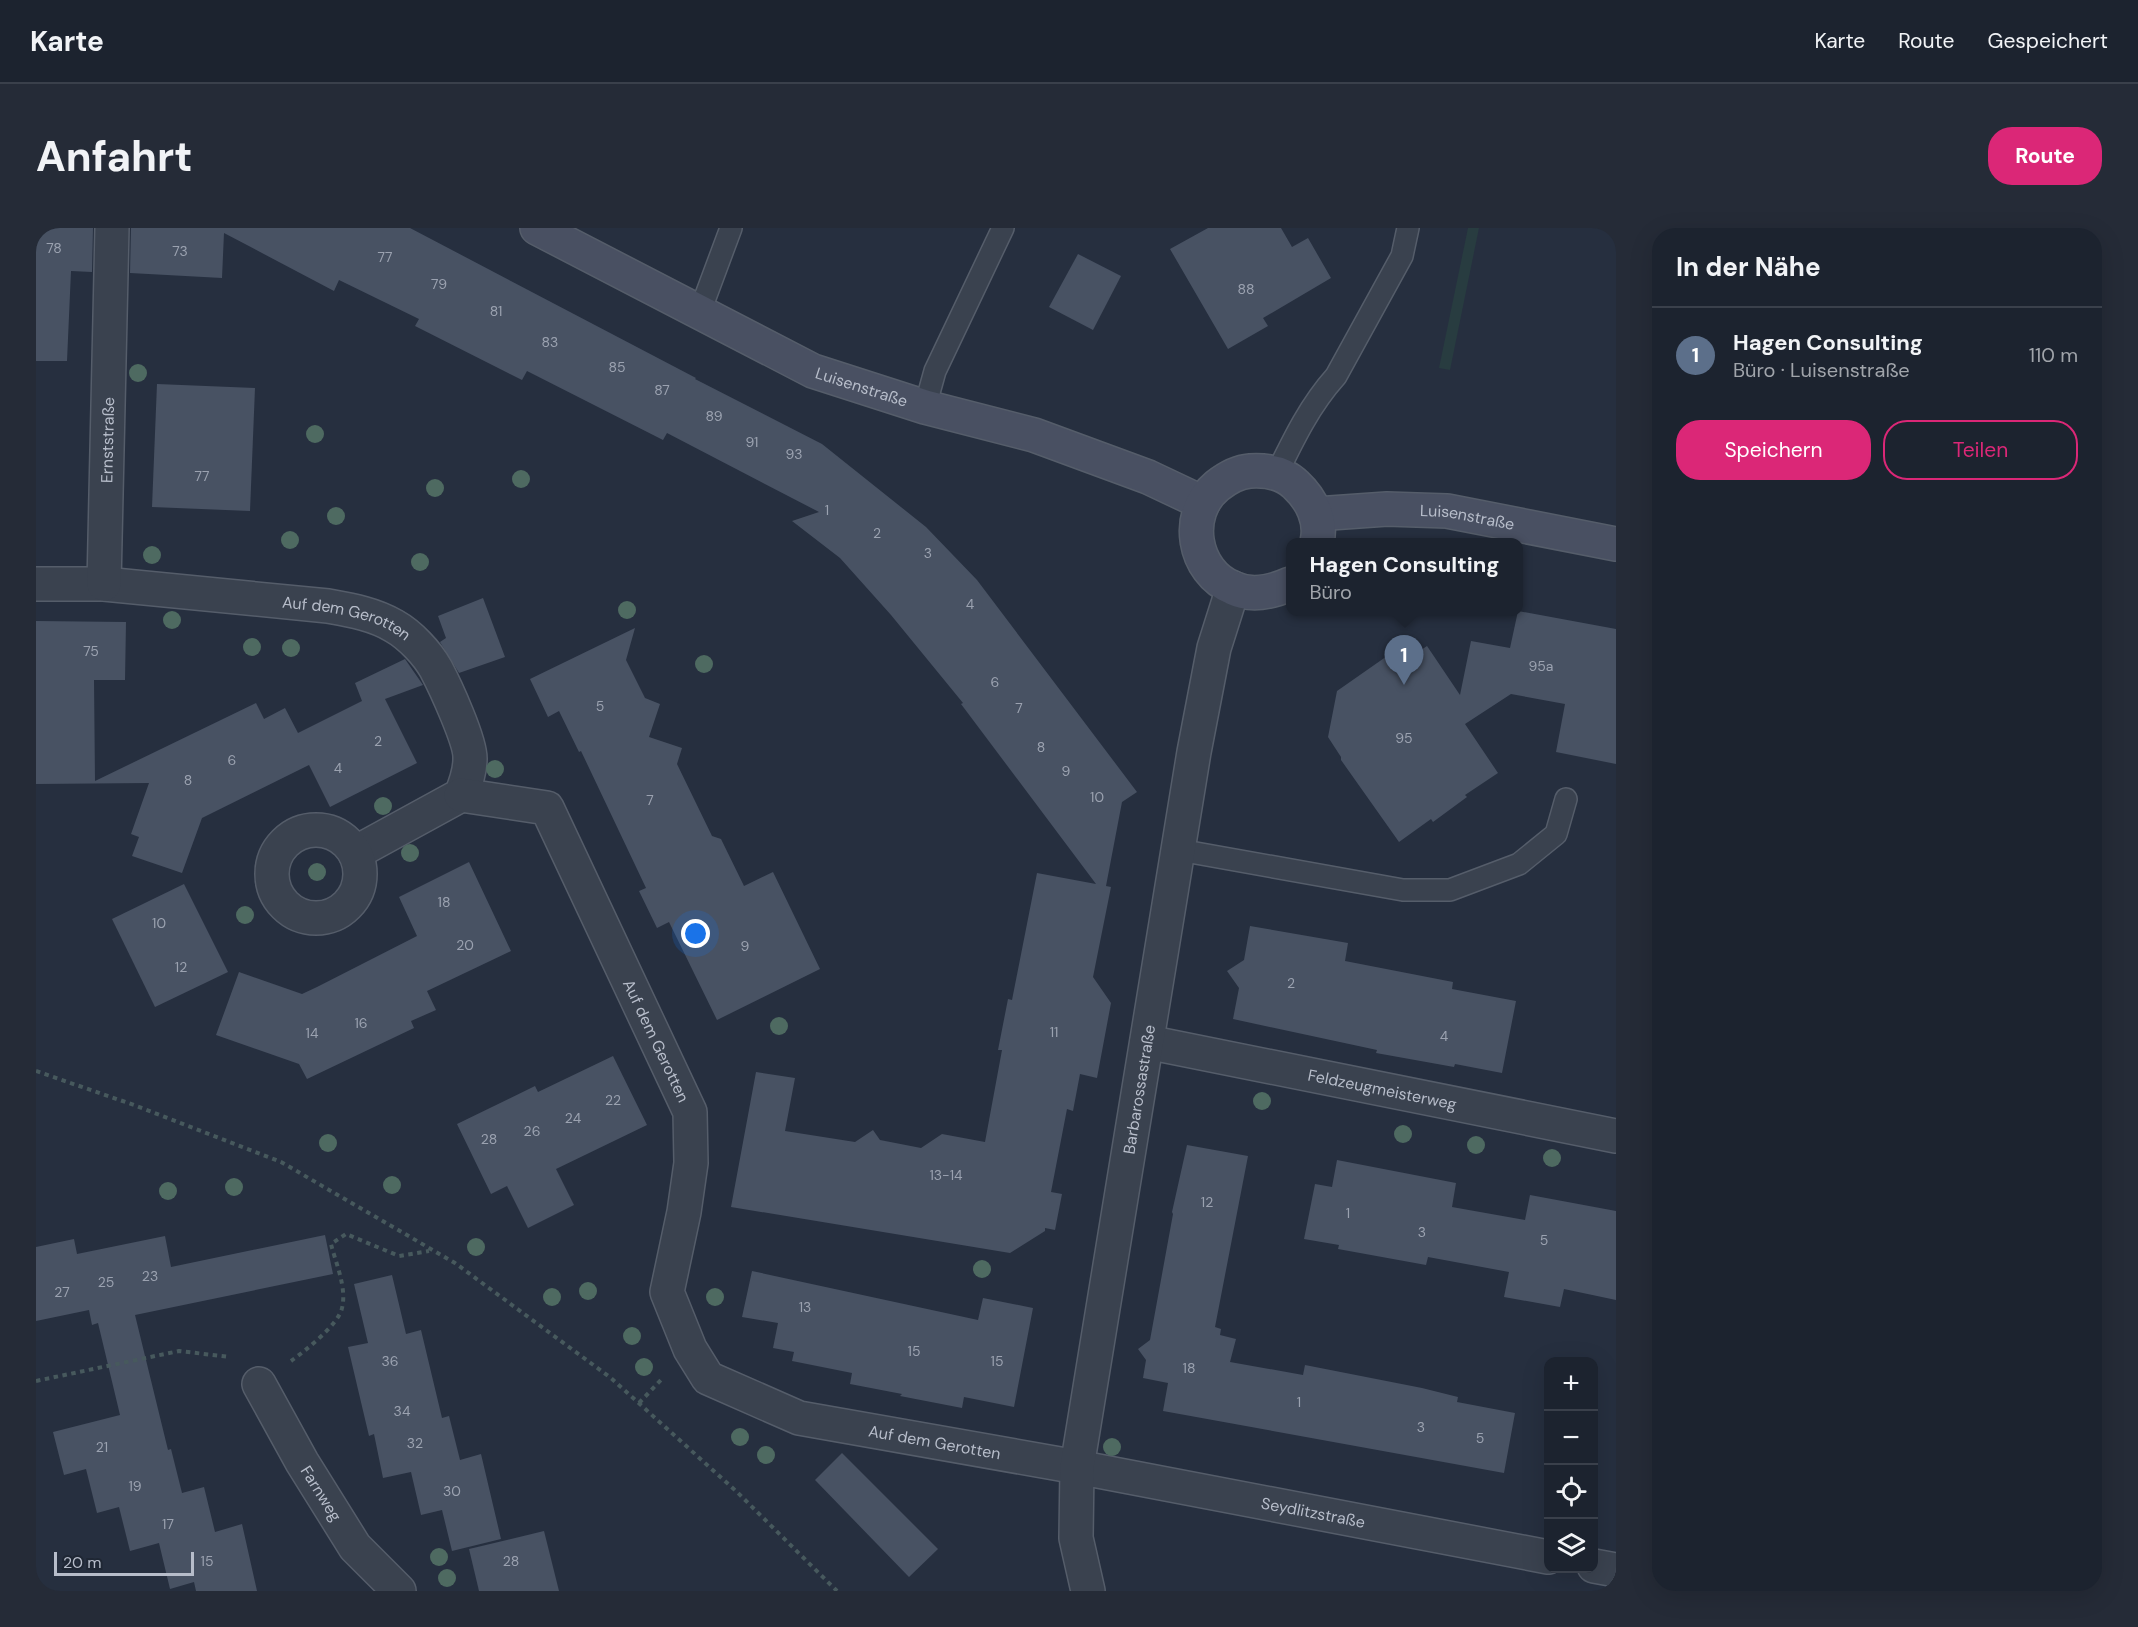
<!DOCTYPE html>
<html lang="de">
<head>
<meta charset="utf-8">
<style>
	:root { --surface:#1c232f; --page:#252b37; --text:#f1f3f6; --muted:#a0a4aa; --line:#3a404b; --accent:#db2777 }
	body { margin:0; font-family:"DM Sans",sans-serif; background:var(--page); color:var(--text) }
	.controls { position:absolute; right:18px; bottom:18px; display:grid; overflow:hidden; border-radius:12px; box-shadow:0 6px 24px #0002 }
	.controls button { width:54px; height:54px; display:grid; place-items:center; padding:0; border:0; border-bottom:2px solid var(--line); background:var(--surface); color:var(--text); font:30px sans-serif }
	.scale { position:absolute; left:18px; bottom:15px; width:140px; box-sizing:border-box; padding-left:6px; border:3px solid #b7bdca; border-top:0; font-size:16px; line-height:21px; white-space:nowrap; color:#b7bdca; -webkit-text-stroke:4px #1f2734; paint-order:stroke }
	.you { position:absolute; left:660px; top:706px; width:21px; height:21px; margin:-15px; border:4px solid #fff; border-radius:50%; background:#1a73e8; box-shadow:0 0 0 9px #1a73e833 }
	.badge { display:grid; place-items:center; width:39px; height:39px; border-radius:50%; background:var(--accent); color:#fff; font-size:20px; font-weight:700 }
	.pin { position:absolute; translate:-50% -50px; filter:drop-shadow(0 2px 3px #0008) }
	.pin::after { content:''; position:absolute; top:32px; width:21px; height:18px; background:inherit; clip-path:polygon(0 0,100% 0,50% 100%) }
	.popup { position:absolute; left:1250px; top:310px; width:237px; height:78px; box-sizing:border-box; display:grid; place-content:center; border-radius:12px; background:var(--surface); filter:drop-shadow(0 2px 4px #0005); font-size:20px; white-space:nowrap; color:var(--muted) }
	.popup b { font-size:22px; color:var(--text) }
	.popup::after { content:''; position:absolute; left:50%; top:100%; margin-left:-12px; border:12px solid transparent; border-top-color:var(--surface) }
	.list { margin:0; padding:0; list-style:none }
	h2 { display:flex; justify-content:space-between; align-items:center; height:78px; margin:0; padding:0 24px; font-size:26px }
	h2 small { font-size:20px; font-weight:400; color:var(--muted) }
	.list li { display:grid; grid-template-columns:39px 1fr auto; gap:18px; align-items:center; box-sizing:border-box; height:96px; padding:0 24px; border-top:2px solid var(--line) }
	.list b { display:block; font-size:22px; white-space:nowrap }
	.list p { margin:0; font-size:20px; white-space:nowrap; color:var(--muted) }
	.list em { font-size:20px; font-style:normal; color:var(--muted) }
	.actions { display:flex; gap:12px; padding:18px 24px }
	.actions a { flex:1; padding:14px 0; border:2px solid var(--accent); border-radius:24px; text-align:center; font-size:21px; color:var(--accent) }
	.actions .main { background:var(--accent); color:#fff }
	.icon { flex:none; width:33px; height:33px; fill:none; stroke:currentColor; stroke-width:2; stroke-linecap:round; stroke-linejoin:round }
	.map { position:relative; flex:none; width:1580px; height:1363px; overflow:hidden; border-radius:24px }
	header { display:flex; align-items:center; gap:36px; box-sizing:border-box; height:84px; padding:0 30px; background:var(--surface); border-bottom:2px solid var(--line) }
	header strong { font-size:28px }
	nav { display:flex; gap:33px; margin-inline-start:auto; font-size:21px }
	.intro { display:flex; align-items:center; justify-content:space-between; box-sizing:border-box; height:144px; padding:0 36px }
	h1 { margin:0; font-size:42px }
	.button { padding:15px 27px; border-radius:24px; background:var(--accent); color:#fff; font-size:21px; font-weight:700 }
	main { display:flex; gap:36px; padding:0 36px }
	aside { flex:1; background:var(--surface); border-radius:24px; box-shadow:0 6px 24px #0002 }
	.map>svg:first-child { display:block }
	.green { fill:#283c40 }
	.building { fill:#485263 }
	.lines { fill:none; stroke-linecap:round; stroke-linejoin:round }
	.service-casing { stroke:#555d6a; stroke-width:24 }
	.minor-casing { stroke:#555d6a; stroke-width:36 }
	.secondary-casing { stroke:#555d6a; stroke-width:36 }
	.path { stroke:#47595d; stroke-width:4; stroke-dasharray:4.5 4.5; stroke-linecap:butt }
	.service { stroke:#3a424f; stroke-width:21 }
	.minor { stroke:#3a424f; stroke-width:33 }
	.secondary { stroke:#495062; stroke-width:33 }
	.tree { fill:#4e6a61 }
	.labels { text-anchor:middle; stroke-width:6; stroke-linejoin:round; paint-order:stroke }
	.number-label { font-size:14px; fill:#9ba2b0 }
	.street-label { font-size:16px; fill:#b7bdca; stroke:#1f2734 }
</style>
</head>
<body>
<header>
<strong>Karte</strong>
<nav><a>Karte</a><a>Route</a><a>Gespeichert</a></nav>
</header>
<div class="intro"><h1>Anfahrt</h1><a class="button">Route</a></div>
<main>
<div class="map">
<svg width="1580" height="1363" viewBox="0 0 1580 1363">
	<rect width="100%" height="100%" fill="#262f3f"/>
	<!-- green -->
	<path class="green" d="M1432 0H1443L1414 142 1403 140Z"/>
	<!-- building -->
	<g class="building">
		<path d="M0 0H57L56 44 35 43 31 133H0Z"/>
		<path d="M95 0H374L660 150 659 151 786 216 890 299 941 352 1101 564 1086 574 1070 658 1075 659 1057 749 1075 775 1061 850 1044 846 1037 883 1031 881 1015 964 1026 966 1019 1002 1009 1000V1003L974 1025 695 979 720 844 759 850 749 903 819 914 837 902 844 912 885 920 906 906 949 914 966 822H962L972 771 976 772 1001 645 1060 656 925 476 927 475 855 387 804 330 756 293 783 284 631 205 627 212 491 143 486 152 379 98 383 91 303 52 298 63 188 5 186 50 94 45Z"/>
		<path d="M1172 0H1245L1256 19 1272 10 1295 50 1227 90 1232 98 1192 121 1134 21Z"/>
		<path d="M1042 26 1085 48 1057 102 1013 79Z"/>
		<path d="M121 156 219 160 214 283 116 279Z"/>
		<path d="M447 370 469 429 423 445 404 414 410 410 402 388Z"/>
		<path d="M1482 383 1580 401V536L1520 524 1529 476 1475 466 1429 496 1462 545 1429 567 1431 569 1397 594 1395 591 1363 614 1305 532V529L1292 509 1301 463 1374 412 1382 424 1391 418 1424 467 1435 413 1474 420Z"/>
		<path d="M0 393 90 394 89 452H58L59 553 220 475 228 491 249 480 262 505 326 473 319 455 369 431 387 457 349 471 381 535 294 579 273 537 166 590 146 645 96 628 103 609 95 606 113 555 0 556Z"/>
		<path d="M599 400 590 432 609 470 624 476 613 509 646 520 641 536 676 608 685 611 708 658 737 644 784 741 681 792 633 694 621 700 603 663 610 660 545 523 543 524 523 483 512 489 494 451Z"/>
		<path d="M433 634 475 723 391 763 400 782 375 793 378 800 271 851 263 836 180 807 203 744 266 766 281 759 381 708 363 669Z"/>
		<path d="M148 656 192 744 119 779 76 691Z"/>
		<path d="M1214 698 1312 715 1309 733 1417 754 1416 761 1480 773 1466 845 1419 836 1418 839 1340 825 1341 822 1197 791 1203 760 1191 743 1208 732Z"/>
		<path d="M577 828 611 897 520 941 538 977 492 1000 471 958 455 966 421 896 499 858 502 864Z"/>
		<path d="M1151 917 1212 928 1179 1099 1185 1101 1184 1107 1200 1111 1194 1134 1267 1147 1269 1137 1386 1160 1422 1169 1421 1174 1479 1185 1468 1245 1127 1183 1132 1155 1107 1150 1110 1132 1102 1121 1114 1112 1137 986 1136 984Z"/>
		<path d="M1301 932 1420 955 1416 979 1489 992 1494 967 1580 983V1072L1528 1061 1524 1079 1468 1069 1473 1044 1392 1029 1390 1037 1302 1021 1303 1017 1268 1011 1279 956 1296 959Z"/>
		<path d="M289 1007 297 1046 99 1087 132 1222 135 1221 146 1265 168 1259 179 1304 206 1296 221 1363H160L158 1354 134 1361 123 1315 94 1323 83 1279 61 1285 50 1241 28 1247 17 1204 84 1187 62 1095 56 1097 53 1082 0 1093V1019L38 1011 41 1026 129 1008 135 1039Z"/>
		<path d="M716 1043 942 1092 947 1070 997 1080 978 1179 928 1169 926 1180 864 1168 866 1166 814 1156 816 1145 756 1133 758 1124 737 1120 742 1095 706 1089Z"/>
		<path d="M356 1047 370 1106 385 1102 406 1190 413 1188 424 1232 445 1226 465 1311 416 1323 406 1282 385 1287 375 1244 347 1250 338 1206 333 1208 312 1119 332 1115 318 1056Z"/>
		<path d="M806 1225 902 1321 873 1349 779 1252Z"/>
		<path d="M508 1303 523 1363H443L433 1321Z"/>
	</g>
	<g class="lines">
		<defs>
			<g id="service">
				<path d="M663 86 695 0"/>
				<path d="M889 179 899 143 967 0"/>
				<path d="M1241 245C1258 210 1274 177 1300 148L1366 28 1372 0"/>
				<path d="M1143 622 1367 662H1414L1483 636 1520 606 1530 571"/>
			</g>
			<g id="minor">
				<path id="s1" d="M0 356H68L292 378C314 382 338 386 358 398 374 407 391 425 400 441 409 458 435 514 434 531 434 544 430 555 425 567L319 625"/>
				<path id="s2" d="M68 356 76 0"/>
				<path id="s3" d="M425 567 511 580 654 884 655 935 648 984 631 1064 654 1121 672 1150 763 1190 1041 1239 1512 1329"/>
				<circle cx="280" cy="646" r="44"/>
				<path id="s4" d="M1111 814 1580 908"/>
				<path id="s5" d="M223 1156 266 1234 319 1319 363 1363"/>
				<path d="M1558 1338 1580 1342"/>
				<path id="s6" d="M1052 1363 1040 1310 1041 1239 1158 524 1178 420 1197 360"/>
			</g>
			<g id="secondary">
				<path id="s7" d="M501 0 777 143 889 179 998 207 1112 249 1167 275"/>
				<path id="s8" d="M1280 286 1351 281 1411 283 1580 316"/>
				<path d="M1254 356C1236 364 1216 369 1197 360 1157 344 1147 286 1181 258 1191 250 1201 244 1214 243 1230 242 1248 245 1260 257 1276 272 1286 293 1281 314"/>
			</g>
		</defs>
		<!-- service casing -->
		<use href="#service" class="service-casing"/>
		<!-- minor casing -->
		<use href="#minor" class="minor-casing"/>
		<!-- secondary casing -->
		<use href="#secondary" class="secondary-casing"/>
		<!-- path -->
		<g class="path">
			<path d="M0 843 98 877 245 934 419 1035 575 1150 701 1264 801 1363"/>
			<path d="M255 1133C269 1123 303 1096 306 1080 311 1060 300 1036 295 1016L310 1006 363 1028 393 1023"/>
			<path d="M0 1153 143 1123 194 1129"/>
			<path d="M603 1175 625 1152"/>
		</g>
		<!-- service -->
		<use href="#service" class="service"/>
		<!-- minor -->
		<use href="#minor" class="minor"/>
		<!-- secondary -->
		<use href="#secondary" class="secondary"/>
	</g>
	<!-- trees -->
	<g class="tree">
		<circle cx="102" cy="145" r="9"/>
		<circle cx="279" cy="206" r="9"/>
		<circle cx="485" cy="251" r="9"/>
		<circle cx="399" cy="260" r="9"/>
		<circle cx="300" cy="288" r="9"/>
		<circle cx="254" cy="312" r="9"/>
		<circle cx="116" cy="327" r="9"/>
		<circle cx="384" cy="334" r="9"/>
		<circle cx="591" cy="382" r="9"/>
		<circle cx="136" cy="392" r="9"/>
		<circle cx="216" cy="419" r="9"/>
		<circle cx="255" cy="420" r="9"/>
		<circle cx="668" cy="436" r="9"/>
		<circle cx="459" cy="541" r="9"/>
		<circle cx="347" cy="578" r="9"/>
		<circle cx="374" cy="625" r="9"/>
		<circle cx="281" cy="644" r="9"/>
		<circle cx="209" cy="687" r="9"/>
		<circle cx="743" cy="798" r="9"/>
		<circle cx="1226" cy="873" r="9"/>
		<circle cx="1367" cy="906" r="9"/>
		<circle cx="292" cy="915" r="9"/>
		<circle cx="1440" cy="917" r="9"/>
		<circle cx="1516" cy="930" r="9"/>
		<circle cx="356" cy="957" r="9"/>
		<circle cx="198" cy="959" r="9"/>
		<circle cx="132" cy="963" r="9"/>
		<circle cx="440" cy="1019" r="9"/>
		<circle cx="946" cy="1041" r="9"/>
		<circle cx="552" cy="1063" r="9"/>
		<circle cx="516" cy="1069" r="9"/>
		<circle cx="679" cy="1069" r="9"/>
		<circle cx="596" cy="1108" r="9"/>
		<circle cx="608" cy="1139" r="9"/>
		<circle cx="704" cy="1209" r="9"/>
		<circle cx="1076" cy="1219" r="9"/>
		<circle cx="730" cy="1227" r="9"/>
		<circle cx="403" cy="1329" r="9"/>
		<circle cx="411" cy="1350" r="9"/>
	</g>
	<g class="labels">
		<!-- number labels -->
		<g class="number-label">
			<text x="18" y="25">78</text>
			<text x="144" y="28">73</text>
			<text x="349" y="34">77</text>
			<text x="403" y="61">79</text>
			<text x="1210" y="66">88</text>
			<text x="460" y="88">81</text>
			<text x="514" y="119">83</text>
			<text x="581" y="144">85</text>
			<text x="626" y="167">87</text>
			<text x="678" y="193">89</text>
			<text x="716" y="219">91</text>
			<text x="758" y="231">93</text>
			<text x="166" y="253">77</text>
			<text x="791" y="287">1</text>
			<text x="841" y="310">2</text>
			<text x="892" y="330">3</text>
			<text x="934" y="381">4</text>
			<text x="55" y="428">75</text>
			<text x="1505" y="443">95a</text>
			<text x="959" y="459">6</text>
			<text x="564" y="483">5</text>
			<text x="983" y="485">7</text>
			<text x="1368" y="515">95</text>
			<text x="342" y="518">2</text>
			<text x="1005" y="524">8</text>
			<text x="196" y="537">6</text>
			<text x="302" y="545">4</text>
			<text x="1030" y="548">9</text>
			<text x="152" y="557">8</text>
			<text x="1061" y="574">10</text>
			<text x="614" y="577">7</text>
			<text x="408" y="679">18</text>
			<text x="123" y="700">10</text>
			<text x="429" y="722">20</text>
			<text x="709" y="723">9</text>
			<text x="145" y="744">12</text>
			<text x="1255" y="760">2</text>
			<text x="325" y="800">16</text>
			<text x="1018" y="809">11</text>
			<text x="276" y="810">14</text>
			<text x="1408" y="813">4</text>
			<text x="577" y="877">22</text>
			<text x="537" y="895">24</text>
			<text x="496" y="908">26</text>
			<text x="453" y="916">28</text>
			<text x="910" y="952">13-14</text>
			<text x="1171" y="979">12</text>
			<text x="1312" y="990">1</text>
			<text x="1386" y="1009">3</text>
			<text x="1508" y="1017">5</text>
			<text x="114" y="1053">23</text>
			<text x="70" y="1059">25</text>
			<text x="26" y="1069">27</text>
			<text x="769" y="1084">13</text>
			<text x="878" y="1128">15</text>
			<text x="354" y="1138">36</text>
			<text x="961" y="1138">15</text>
			<text x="1153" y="1145">18</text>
			<text x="1263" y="1179">1</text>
			<text x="366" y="1188">34</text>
			<text x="1385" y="1204">3</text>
			<text x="1444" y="1215">5</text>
			<text x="379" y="1220">32</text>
			<text x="66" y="1224">21</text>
			<text x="99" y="1263">19</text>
			<text x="416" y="1268">30</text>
			<text x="132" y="1301">17</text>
			<text x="171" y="1338">15</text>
			<text x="475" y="1338">28</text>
		</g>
		<!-- street labels -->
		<g class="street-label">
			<text dy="6" stroke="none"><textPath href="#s7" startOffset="362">Luisenstraße</textPath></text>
			<text dy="6" stroke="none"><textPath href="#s2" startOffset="144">Ernststraße</textPath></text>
			<text dy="6" stroke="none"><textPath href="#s8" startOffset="152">Luisenstraße</textPath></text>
			<text dy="6" stroke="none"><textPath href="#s1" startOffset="314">Auf dem Gerotten</textPath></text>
			<text dy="6" stroke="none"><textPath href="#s3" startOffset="344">Auf dem Gerotten</textPath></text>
			<text dy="6" stroke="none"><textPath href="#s6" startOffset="508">Barbarossastraße</textPath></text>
			<text dy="6" stroke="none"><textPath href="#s4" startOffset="240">Feldzeugmeisterweg</textPath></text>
			<text dy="6" stroke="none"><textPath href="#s3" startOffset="938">Auf dem Gerotten</textPath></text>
			<text dy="6" stroke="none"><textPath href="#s5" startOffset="126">Farnweg</textPath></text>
			<text dy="6" stroke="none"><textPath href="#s3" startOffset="1323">Seydlitzstraße</textPath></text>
		</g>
	</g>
</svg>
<div class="controls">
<button>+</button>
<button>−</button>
<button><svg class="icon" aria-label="locate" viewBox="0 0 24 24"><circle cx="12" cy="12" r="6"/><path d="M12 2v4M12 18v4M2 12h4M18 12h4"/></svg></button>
<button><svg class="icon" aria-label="layers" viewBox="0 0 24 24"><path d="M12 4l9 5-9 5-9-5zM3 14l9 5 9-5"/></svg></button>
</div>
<div class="scale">20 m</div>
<div class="you"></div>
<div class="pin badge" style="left:1368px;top:457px;background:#5c6f8a">1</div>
<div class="popup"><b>Hagen Consulting</b>Büro</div>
</div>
<aside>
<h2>In der Nähe<small></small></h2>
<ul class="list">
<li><span class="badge" style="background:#5c6f8a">1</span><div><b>Hagen Consulting</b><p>Büro · Luisenstraße</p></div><em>110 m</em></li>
</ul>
<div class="actions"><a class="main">Speichern</a><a>Teilen</a></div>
</aside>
</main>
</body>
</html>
